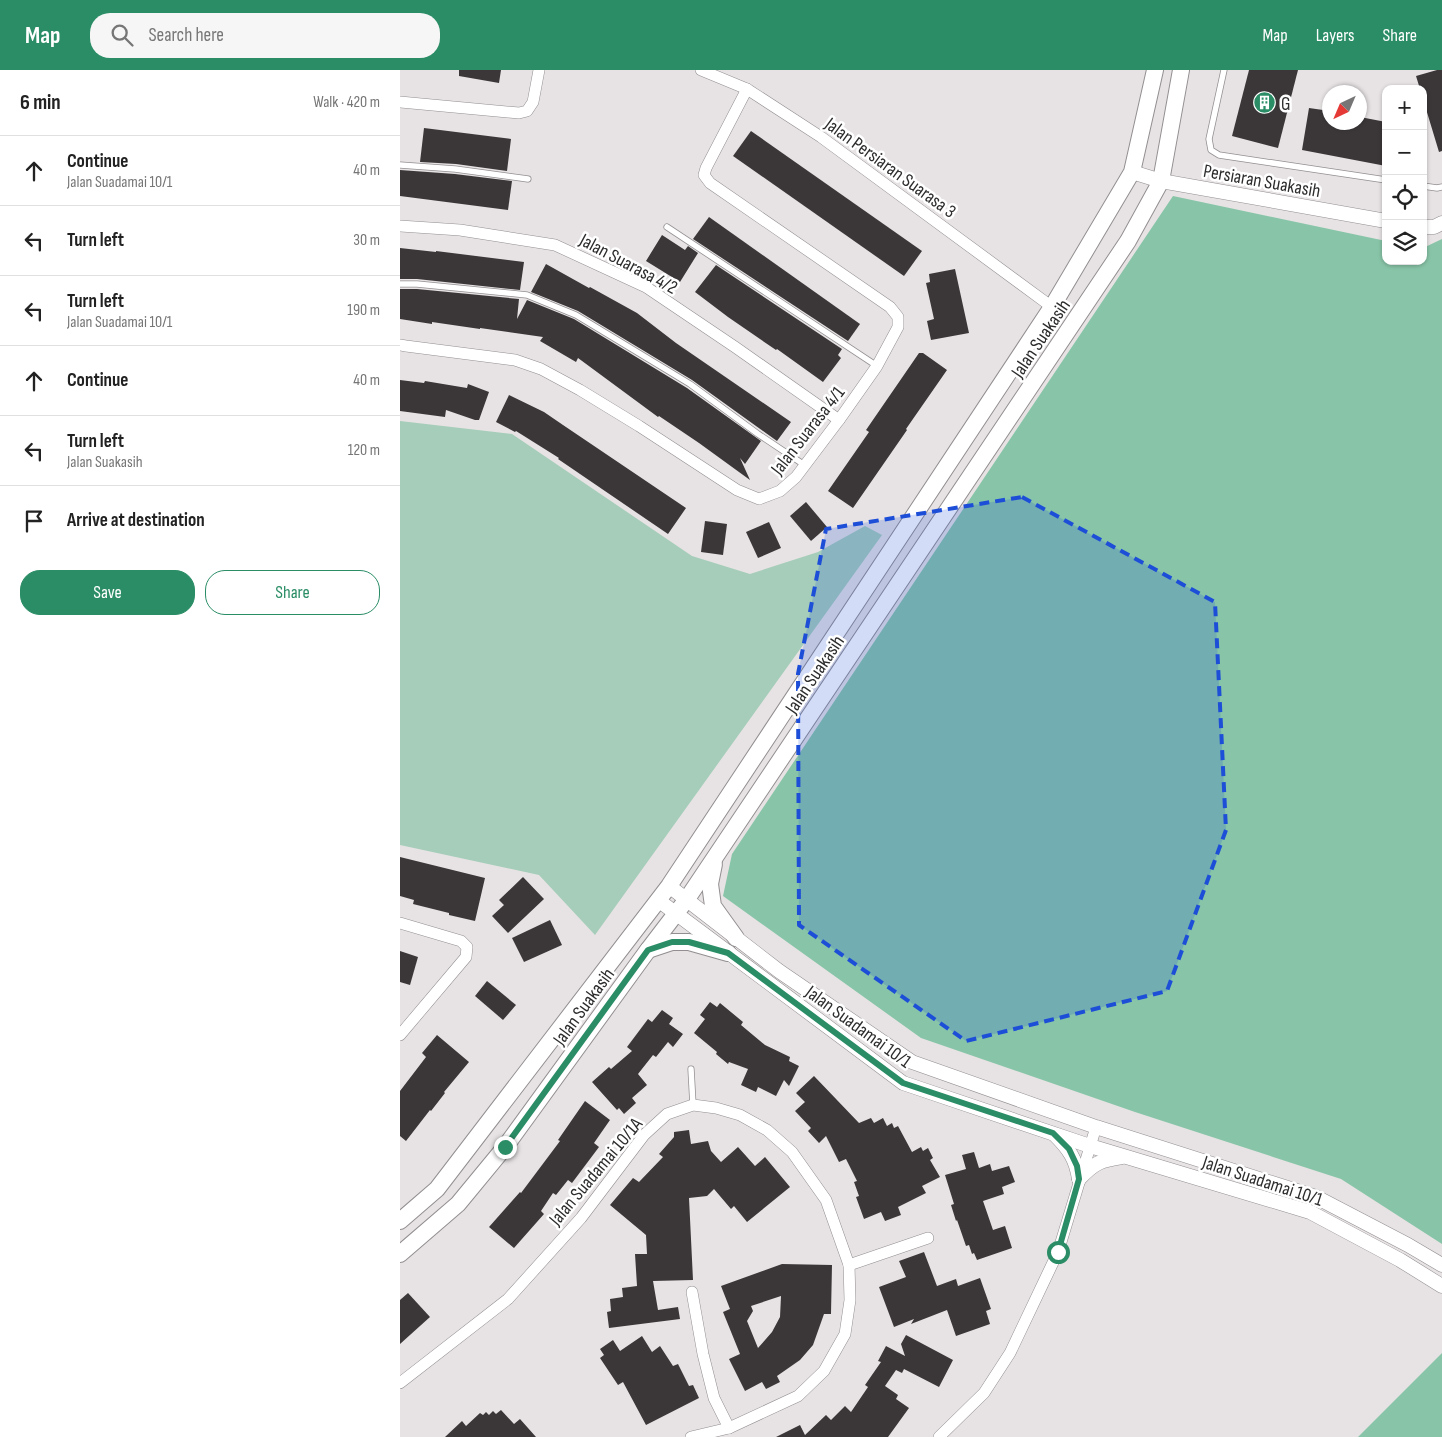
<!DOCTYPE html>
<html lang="en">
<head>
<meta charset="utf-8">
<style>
	:root { --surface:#fff; --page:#f6f6f6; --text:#222; --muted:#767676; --line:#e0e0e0; --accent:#2a8d66 }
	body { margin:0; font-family:"Sofia Sans Condensed",sans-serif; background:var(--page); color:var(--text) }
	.controls { position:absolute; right:15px; top:15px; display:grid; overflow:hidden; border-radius:10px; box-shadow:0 1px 4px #0004 }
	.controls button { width:45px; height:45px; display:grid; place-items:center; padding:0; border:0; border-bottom:1px solid var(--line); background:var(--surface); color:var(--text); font:25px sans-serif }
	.compass { position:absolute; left:922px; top:15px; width:45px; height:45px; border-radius:50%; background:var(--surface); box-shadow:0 1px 4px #0004; rotate:224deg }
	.stop { position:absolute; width:15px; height:15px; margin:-11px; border:4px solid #2a8d66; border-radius:50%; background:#fff }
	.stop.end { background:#2a8d66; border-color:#fff; box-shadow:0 1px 5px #0008 }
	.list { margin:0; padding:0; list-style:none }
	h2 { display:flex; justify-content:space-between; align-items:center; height:65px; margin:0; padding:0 20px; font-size:21px }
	h2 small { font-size:16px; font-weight:400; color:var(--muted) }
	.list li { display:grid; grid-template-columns:32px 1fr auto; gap:15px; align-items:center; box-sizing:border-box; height:70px; padding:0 20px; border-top:1px solid var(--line) }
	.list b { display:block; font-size:19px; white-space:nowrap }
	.list p { margin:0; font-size:16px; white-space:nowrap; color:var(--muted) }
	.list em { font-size:16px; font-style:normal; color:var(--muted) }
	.actions { display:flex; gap:10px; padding:15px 20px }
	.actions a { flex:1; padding:11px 0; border:1px solid var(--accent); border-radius:20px; text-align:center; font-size:18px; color:var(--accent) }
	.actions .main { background:var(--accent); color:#fff }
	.icon { flex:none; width:28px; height:28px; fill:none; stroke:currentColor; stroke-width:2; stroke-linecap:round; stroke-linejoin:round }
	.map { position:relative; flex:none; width:1042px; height:1367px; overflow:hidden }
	header { display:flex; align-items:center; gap:30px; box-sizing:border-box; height:70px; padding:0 25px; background:var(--accent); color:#fff }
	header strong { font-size:24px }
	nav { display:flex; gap:28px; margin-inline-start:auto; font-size:18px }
	.search { width:350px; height:45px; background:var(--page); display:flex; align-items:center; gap:12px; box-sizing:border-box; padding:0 18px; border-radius:20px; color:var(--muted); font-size:19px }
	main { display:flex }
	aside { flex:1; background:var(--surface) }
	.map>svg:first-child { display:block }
	.green { fill:#a6cdba }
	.forest { fill:#88c5a8 }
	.building { fill:#3b3739; fill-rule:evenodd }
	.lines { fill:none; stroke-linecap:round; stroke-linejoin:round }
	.service-casing { stroke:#938f90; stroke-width:7 }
	.minor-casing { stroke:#938f90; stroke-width:12 }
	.tertiary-casing { stroke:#938f90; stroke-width:15 }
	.secondary-casing { stroke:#938f90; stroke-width:18 }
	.service { stroke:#fff; stroke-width:5.5 }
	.minor { stroke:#fff; stroke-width:11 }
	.tertiary { stroke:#fff; stroke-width:14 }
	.secondary { stroke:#fff; stroke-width:16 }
	.route { stroke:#2a8d66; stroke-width:6 }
	.marked { fill:#1d4ed8; fill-opacity:0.2; stroke:#1d4ed8; stroke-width:4; stroke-dasharray:10 6; stroke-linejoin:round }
	.labels { text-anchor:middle; stroke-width:5; stroke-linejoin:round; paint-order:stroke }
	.poi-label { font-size:19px; fill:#2e2d2d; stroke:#fff; text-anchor:start }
	.street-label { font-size:19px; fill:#2e2d2d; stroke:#fff }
</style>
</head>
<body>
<header>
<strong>Map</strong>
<div class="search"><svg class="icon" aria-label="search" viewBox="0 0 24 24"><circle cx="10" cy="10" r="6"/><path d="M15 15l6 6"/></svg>Search here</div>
<nav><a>Map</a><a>Layers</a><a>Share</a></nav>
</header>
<main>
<aside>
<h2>6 min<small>Walk · 420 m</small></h2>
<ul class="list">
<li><svg class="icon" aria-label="ahead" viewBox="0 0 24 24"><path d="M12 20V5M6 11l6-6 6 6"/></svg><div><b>Continue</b><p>Jalan Suadamai 10/1</p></div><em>40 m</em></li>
<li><svg class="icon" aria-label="left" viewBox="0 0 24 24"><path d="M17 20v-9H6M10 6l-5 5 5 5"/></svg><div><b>Turn left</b></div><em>30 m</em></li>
<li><svg class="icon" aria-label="left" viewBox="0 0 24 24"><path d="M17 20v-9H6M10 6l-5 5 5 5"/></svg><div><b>Turn left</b><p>Jalan Suadamai 10/1</p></div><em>190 m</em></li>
<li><svg class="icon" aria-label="ahead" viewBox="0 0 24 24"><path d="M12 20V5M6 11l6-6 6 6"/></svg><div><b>Continue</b></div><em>40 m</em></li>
<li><svg class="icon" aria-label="left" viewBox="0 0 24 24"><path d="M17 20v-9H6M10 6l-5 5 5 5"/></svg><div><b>Turn left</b><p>Jalan Suakasih</p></div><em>120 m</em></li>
<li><svg class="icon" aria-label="arrive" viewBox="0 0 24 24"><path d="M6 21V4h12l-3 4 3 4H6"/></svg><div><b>Arrive at destination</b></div></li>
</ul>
<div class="actions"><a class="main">Save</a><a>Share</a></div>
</aside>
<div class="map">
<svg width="1042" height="1367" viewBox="0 0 1042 1367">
	<rect width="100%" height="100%" fill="#e7e3e4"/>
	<!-- green -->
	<path class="green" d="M0 351 112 364 292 486 350 504 418 482 465 456 482 465 195 865 139 805 0 775Z"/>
	<!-- forest -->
	<g class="forest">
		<path d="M773 126 986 171V191H1023V178L1042 169V1174L941 1109 735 1042 521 968 323 826 332 784Z"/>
		<path d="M1042 1283V1367H958Z"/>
	</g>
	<!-- building -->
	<g class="building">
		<path d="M59 0H101L99 13 59 6Z"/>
		<path d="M849 0H898L878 78 832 66Z"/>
		<path d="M1037 0H1042V81L1039 82 1023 29V19H1020L1016 6Z"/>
		<path d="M909 38 930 41V52H960V47L986 52V96L902 80Z"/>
		<path d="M24 58 111 69 107 101 56 94 20 92Z"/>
		<path d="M351 61 522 181 504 206 333 86Z"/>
		<path d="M0 100 55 104 112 111 108 140 0 126Z"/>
		<path d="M309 147 460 254 448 271 293 169Z"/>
		<path d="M262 165 285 180 288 176 298 183 280 212 246 191Z"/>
		<path d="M0 178 36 182V181L124 192 120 220 17 209H0Z"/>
		<path d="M146 194 189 218 190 217 237 243 276 273 391 352 377 371 292 310 178 241 131 222Z"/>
		<path d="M316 195 442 279 438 285 441 288 423 312 377 279 376 280 328 247 295 222Z"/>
		<path d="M555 199 569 263 531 270 527 251 534 249 526 213 530 212 529 204Z"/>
		<path d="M0 219H17L119 229 117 249 127 230 174 249 287 318 361 371 345 394 340 388 350 410 299 373 259 346 258 347 178 288 176 292 140 271 143 267 80 258V259L32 252V254L0 249Z"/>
		<path d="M519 283H523L547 300 506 359 507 360 453 438 428 421 469 362 466 360Z"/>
		<path d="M0 310 24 313 25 311 67 318 68 314 89 322 79 350H75L46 340 45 347 0 341Z"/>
		<path d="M109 325 144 342 163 355 286 438 268 464 158 389 159 388 116 361 115 362 96 352Z"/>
		<path d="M406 432 427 457 411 471 390 446Z"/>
		<path d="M305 451 327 454 323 485 301 482Z"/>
		<path d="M369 452 381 478 358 488 346 462Z"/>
		<path d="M0 787 85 808 75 851 49 845V843L13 834 14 830 0 826Z"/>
		<path d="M123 807 144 829 108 863 92 846 104 835 99 830Z"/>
		<path d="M150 850 162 875 124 892 112 868Z"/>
		<path d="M0 881 18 887 10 915 0 912Z"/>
		<path d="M87 911 116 935 103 950 75 926Z"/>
		<path d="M310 932 317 937 320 933 343 952 341 955 365 975 390 987 389 991 399 996 389 1016 384 1010 376 1026 358 1017 356 1022 341 1015 348 999 329 992 328 994 316 984 317 982 294 963 305 949 300 945Z"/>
		<path d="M262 940 273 948 269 954 283 964 273 977 268 972 256 987 253 985 238 1004 247 1015 232 1028 236 1033 224 1044 219 1038 217 1040 192 1012 209 997 211 999 232 981 227 977 248 949 252 952Z"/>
		<path d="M37 965 69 992 44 1022 45 1023 31 1041 30 1040 6 1071 0 1066V1021L26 987 22 983Z"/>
		<path d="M414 1006 459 1053 471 1048 474 1053 483 1048 487 1056 492 1053 494 1058 498 1056 512 1082 521 1077 523 1081 528 1078 533 1088 530 1090 540 1107 522 1116 526 1123 498 1137 501 1145 485 1151 481 1142 464 1149 456 1127 459 1126 454 1112 457 1111 446 1089 439 1092 426 1066 419 1073 408 1061 411 1058 395 1041 405 1032 396 1023Z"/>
		<path d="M185 1031 210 1050 194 1073 199 1077 172 1113 168 1110 156 1125 153 1123 141 1141 144 1144 114 1178 89 1157 120 1122 121 1123 160 1071 158 1070Z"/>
		<path d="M289 1060 291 1074 308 1071 311 1081 321 1092 338 1077 355 1096 365 1087 390 1117 347 1152 334 1136 331 1139 314 1119 307 1126 289 1128 293 1210 253 1211 258 1240 278 1237 280 1249 209 1258 207 1242 211 1241 210 1229 223 1227 222 1218 237 1216 235 1184H247L246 1165 210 1135 233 1108 239 1112 263 1087 259 1084 274 1067V1062Z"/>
		<path d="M574 1082 579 1098 590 1094 592 1101 609 1096 615 1112 602 1117 604 1124 583 1131 593 1160 605 1156 612 1178 577 1190 574 1183 572 1184 569 1175 566 1176 557 1150 556 1151 551 1135 554 1134 545 1105 566 1099 562 1085Z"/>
		<path d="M524 1182 537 1216 556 1209 558 1216 580 1208 591 1239 586 1241 590 1254 556 1266 547 1240 511 1254 514 1249 494 1257 479 1217 506 1207 499 1191Z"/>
		<path d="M382 1194 432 1195 431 1244H424L413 1275 400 1290 377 1306 380 1312 366 1319 362 1312 345 1321 329 1289 340 1284 323 1242 330 1239 321 1216ZM381 1226 380 1247 372 1262 358 1278 347 1251 353 1241 351 1236Z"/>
		<path d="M8 1223 30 1247 0 1274V1230Z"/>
		<path d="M506 1265 553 1290 539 1317 504 1299 502 1303 496 1300 485 1316 498 1325 496 1329 509 1338 488 1367H376L400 1355 405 1365 426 1345 431 1350 445 1336 451 1342 468 1317 465 1315 481 1292 478 1291 486 1276 505 1286 501 1274Z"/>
		<path d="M242 1266 252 1282 260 1276 273 1296 278 1294 289 1316 293 1315 299 1328 246 1355 223 1312 218 1315 200 1288 204 1285 200 1279 213 1270 220 1281Z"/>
		<path d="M101 1340 114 1354 120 1349 136 1367H45L62 1351 66 1356 80 1343 83 1345 86 1342 89 1345 93 1341 96 1344Z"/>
	</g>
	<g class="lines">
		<defs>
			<g id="service">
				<path d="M824 0 809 69 811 80 819 85 986 110"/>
				<path d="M0 95 55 99 128 109"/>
				<path d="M1023 116 1037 118 1042 117"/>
				<path d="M267 157 477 296"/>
				<path d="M0 214H17L127 225 176 245 290 314 358 364 406 396"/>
				<path d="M291 999 293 1035"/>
			</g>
			<g id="minor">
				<path d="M301 0 347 19 421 67 652 237"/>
				<path d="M0 32 119 43 127 41 133 32 139 0"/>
				<path d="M0 156 60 160 155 175 246 217 335 277 439 350"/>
				<path d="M0 275 6 276 115 290 141 299 180 320 239 356 337 420 359 429 380 421 396 407 439 350 477 296 498 257V247L490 237 310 113 304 105 306 98 347 19"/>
				<path d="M0 853 61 871 67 877 66 887 0 965"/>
				<path d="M449 1195 528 1168"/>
				<path d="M292 1222 303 1284 314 1328 329 1358"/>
				<path d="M0 1313 108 1229 181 1148 244 1065 267 1044 293 1035 316 1038 340 1045 367 1060 392 1082 426 1130 449 1195 450 1230 445 1264 424 1301 398 1326 329 1358 291 1367"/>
				<path d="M539 1367 584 1323 610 1283 658 1182 696 1057"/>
			</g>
			<g id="tertiary">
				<path d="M732 102 761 111 986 151"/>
				<path d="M1023 157H1034L1042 153"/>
				<path d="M269 816 379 901 512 992 696 1057 916 1127 1008 1175 1042 1195"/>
				<path d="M258 830 503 1013 690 1076 910 1142 1000 1190 1042 1216"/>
				<path d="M655 1065C669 1079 676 1089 679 1109"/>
				<path d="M679 1109C694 1093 701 1090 722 1087"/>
			</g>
			<g id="secondary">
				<path d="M314 794 310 814 313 836 336 868"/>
				<path d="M248 880 272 872H289L328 883"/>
				<path d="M0 1151 37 1119 269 816 652 237 732 102 755 0"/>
				<path d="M0 1184 58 1134 105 1077 248 880 287 829 728 171 761 111 781 0"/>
			</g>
		</defs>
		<!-- service casing -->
		<use href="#service" class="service-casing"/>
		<!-- minor casing -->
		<use href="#minor" class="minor-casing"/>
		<!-- tertiary casing -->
		<use href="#tertiary" class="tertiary-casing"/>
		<!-- secondary casing -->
		<use href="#secondary" class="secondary-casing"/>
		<!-- service -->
		<use href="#service" class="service"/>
		<!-- minor -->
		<use href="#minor" class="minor"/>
		<!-- tertiary -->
		<use href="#tertiary" class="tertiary"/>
		<!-- secondary -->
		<use href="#secondary" class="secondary"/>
	</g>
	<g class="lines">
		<!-- route -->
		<path class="route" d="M105 1077 248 880 272 872H289L328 883 503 1013 653 1063 669 1079 677 1096 679 1109 658 1182"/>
	</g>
	<!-- marked area -->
	<path class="marked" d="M622 427 815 532 826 760 767 921 566 971 399 855 398 604 426 459Z"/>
	<!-- icons -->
	<defs>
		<symbol id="building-disc" viewBox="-11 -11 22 22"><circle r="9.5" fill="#2a8d66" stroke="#fff"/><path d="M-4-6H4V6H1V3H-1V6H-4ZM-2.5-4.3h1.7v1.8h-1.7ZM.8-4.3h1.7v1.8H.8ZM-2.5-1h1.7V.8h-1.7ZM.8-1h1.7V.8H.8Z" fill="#fff"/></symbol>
	</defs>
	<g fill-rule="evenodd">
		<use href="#building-disc" x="852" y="20" width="25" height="25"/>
	</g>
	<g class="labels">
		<!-- poi labels -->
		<g class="poi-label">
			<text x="881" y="40">G</text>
		</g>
		<!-- street labels -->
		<g class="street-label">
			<text transform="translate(491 97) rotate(36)" y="7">Jalan Persiaran Suarasa 3</text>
			<text transform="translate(862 110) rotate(10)" y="7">Persiaran Suakasih</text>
			<text transform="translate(229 193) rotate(28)" y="7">Jalan Suarasa 4/2</text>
			<text transform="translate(640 268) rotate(-56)" y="7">Jalan Suakasih</text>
			<text transform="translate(407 360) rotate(-52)" y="7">Jalan Suarasa 4/1</text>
			<text transform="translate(414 604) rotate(-56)" y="7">Jalan Suakasih</text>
			<text transform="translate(183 936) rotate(-54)" y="7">Jalan Suakasih</text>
			<text transform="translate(459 956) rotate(36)" y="7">Jalan Suadamai 10/1</text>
			<text transform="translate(195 1101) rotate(-50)" y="7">Jalan Suadamai 10/1A</text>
			<text transform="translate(863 1110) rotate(18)" y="7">Jalan Suadamai 10/1</text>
		</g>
	</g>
</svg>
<div class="controls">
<button>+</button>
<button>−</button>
<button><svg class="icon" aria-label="locate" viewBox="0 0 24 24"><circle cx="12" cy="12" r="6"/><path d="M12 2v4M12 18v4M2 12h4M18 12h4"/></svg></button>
<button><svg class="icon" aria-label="layers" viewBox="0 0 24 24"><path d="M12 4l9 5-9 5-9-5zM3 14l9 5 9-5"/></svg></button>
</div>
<svg class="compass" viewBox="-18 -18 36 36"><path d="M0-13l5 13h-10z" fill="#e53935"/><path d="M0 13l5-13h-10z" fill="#767676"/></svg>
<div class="stop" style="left:658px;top:1182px"></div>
<div class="stop end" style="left:105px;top:1077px"></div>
</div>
</main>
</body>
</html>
